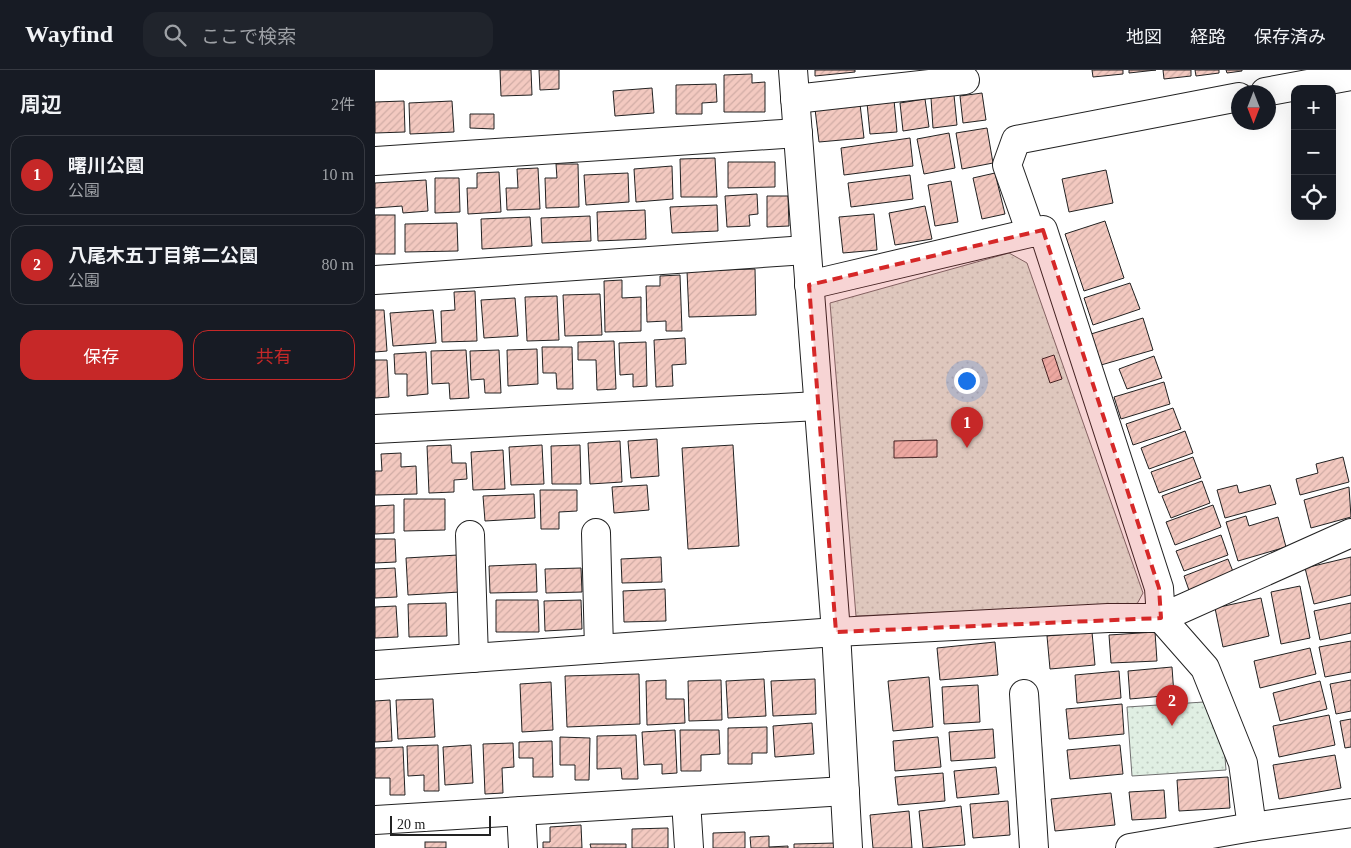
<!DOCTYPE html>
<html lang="ja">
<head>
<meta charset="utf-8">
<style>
  :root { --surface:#171b24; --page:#20242c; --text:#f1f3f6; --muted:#9ea1a6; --line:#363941; --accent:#c62828 }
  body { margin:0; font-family:"Times New Roman","Noto Sans JP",serif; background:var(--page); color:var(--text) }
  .controls { position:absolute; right:15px; top:15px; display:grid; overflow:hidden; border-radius:10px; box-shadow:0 5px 20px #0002 }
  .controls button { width:45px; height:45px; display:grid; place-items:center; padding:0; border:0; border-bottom:1px solid var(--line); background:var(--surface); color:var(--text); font:25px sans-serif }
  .compass { position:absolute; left:856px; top:15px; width:45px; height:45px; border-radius:50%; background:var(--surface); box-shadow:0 5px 20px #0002; rotate:180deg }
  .scale { position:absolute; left:15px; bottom:12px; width:101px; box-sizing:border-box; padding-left:5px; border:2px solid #222; border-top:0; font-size:14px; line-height:18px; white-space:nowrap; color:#222; -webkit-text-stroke:4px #fff; paint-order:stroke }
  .you { position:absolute; left:591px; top:310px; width:18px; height:18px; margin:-12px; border:4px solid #fff; border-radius:50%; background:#1a73e8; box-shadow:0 0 0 8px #1a73e833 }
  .badge { display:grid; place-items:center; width:32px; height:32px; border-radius:50%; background:var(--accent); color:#fff; font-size:16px; font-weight:700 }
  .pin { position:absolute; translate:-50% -41px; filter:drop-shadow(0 1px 2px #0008) }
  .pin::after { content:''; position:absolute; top:26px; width:18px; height:15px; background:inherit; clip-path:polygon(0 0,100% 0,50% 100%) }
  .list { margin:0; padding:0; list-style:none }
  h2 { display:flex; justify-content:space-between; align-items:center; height:65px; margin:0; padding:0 20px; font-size:21px }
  h2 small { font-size:16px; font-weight:400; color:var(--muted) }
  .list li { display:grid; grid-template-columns:32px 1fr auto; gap:15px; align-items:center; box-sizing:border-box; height:80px; margin:0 10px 10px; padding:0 10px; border:1px solid var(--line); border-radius:15px }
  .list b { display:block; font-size:19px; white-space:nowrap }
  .list p { margin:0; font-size:16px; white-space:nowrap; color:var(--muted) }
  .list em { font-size:16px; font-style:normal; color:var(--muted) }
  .actions { display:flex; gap:10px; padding:15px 20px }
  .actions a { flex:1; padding:11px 0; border:1px solid var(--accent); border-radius:15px; text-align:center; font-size:18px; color:var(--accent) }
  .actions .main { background:var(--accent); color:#fff }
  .icon { flex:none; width:28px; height:28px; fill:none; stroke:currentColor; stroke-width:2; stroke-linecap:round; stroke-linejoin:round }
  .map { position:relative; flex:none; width:976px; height:778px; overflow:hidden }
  header { display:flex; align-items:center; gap:30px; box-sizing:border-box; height:70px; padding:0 25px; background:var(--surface); border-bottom:1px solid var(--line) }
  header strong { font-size:24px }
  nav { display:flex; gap:28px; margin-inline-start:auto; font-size:18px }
  .search { width:350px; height:45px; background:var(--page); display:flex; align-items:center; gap:12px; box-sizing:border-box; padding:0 18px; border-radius:15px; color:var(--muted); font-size:19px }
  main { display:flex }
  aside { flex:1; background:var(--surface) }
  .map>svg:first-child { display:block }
  .park { fill:url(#park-dots); stroke:#6f6f6f }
  .building { fill:url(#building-hatch); stroke:#222 }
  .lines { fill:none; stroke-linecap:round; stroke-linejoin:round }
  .minor-casing { stroke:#222; stroke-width:30 }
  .minor { stroke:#fff; stroke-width:28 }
  .marked { fill:#d62828; fill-opacity:0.2; stroke:#d62828; stroke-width:4; stroke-dasharray:10 6; stroke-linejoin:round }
</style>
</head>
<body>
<header>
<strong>Wayfind</strong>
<div class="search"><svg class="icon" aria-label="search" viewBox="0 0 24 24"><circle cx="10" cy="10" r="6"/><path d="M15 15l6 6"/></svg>ここで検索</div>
<nav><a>地図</a><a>経路</a><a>保存済み</a></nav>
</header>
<main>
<aside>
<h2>周辺<small>2件</small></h2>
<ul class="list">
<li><span class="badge">1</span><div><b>曙川公園</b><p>公園</p></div><em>10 m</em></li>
<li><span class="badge">2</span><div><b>八尾木五丁目第二公園</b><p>公園</p></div><em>80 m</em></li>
</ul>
<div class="actions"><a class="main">保存</a><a>共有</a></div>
</aside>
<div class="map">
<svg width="976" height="778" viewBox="0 0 976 778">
  <defs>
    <pattern id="park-dots" width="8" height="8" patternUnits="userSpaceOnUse" patternTransform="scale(1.25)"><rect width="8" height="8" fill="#e0efe3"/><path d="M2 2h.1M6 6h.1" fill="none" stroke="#c0cdc2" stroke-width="1.8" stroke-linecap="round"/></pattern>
    <pattern id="building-hatch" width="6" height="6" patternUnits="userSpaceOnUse" patternTransform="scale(1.25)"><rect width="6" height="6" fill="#f3c9c0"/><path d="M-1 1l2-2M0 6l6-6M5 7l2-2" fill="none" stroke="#d0aca5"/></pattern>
  </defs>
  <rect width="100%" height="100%" fill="#fff"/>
  <!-- park -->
  <g class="park">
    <path d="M634 183 652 193 768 523 762 534 481 546 455 233Z"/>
    <path d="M829 632 849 674 851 700 757 706 752 637Z"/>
  </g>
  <!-- building -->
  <g class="building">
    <path d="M125 0H156L157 25 126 26Z"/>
    <path d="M164 0H184V19L165 20Z"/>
    <path d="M440 0H480V2L440 6Z"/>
    <path d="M717 0H748V4L718 7Z"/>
    <path d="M754 0H781L754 3Z"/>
    <path d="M788 0H816V6L789 9Z"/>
    <path d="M820 0H844V3L821 6Z"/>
    <path d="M851 0H867V1L852 3Z"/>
    <path d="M377 4V13L390 12V42H349V5Z"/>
    <path d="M341 14 342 32 327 33V44H301V15Z"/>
    <path d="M277 18 279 43 240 46 238 21Z"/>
    <path d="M607 23 611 50 588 53 585 26Z"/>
    <path d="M579 25 582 55 558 58 556 28Z"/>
    <path d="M550 29 554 57 528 61 525 33Z"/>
    <path d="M519 30 522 62 495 64 492 33Z"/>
    <path d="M29 31 30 62 0 63V32Z"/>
    <path d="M77 31 79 62 35 64 34 33Z"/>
    <path d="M485 34 489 68 444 72 440 39Z"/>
    <path d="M95 44H119V59L95 58Z"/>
    <path d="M612 58 618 93 587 99 581 63Z"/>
    <path d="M574 63 580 98 549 104 542 69Z"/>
    <path d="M535 68 538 96 469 105 466 78Z"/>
    <path d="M340 88 342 127H306L305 89Z"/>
    <path d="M353 92H400V117L353 118Z"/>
    <path d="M181 94H203L204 137 171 138 170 108H182Z"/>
    <path d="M297 96 298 129 261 132 259 99Z"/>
    <path d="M163 98 165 139 132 140 131 118H143L142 99Z"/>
    <path d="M731 100 738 133 694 142 687 109Z"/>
    <path d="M124 102 126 142 93 144 92 118H102V103Z"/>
    <path d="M253 103 254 132 211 135 209 105Z"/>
    <path d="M620 103 630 144 607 149 598 108Z"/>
    <path d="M535 105 538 129 476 137 473 113Z"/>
    <path d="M60 108H84L85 142 60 143Z"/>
    <path d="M51 110 53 141 28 143 27 136 0 138V113Z"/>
    <path d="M576 111 583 152 560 156 553 115Z"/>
    <path d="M382 124 383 144 374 145 375 156 352 157 350 126Z"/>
    <path d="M392 126H413L414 156 392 157Z"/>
    <path d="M342 135 343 161 297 163 295 137Z"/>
    <path d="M550 136 557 169 520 175 514 143Z"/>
    <path d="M270 140 271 169 223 171 222 142Z"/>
    <path d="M499 144 502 180 468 183 464 147Z"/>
    <rect x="0" y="145" width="20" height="39"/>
    <path d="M215 146 216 171 167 173 166 148Z"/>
    <path d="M155 147 157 176 107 179 106 149Z"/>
    <path d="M730 151 749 208 709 221 690 164Z"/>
    <path d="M82 153 83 181 30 182V154Z"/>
    <path d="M380 199 381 245 314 247 312 201Z"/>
    <path d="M305 205 307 261H291V251L272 252 271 216H285V206Z"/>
    <path d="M247 210V228L266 227V261L230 262 229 211Z"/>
    <path d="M755 213 765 239 718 255 709 228Z"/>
    <path d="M100 221 102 271 67 272 66 241 80 240 79 222Z"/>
    <path d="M225 224 227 265 190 266 188 225Z"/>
    <path d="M182 226 184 270 152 271 150 227Z"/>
    <path d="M140 228 143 266 109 268 106 230Z"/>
    <path d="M0 240H9L12 281 0 282Z"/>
    <path d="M58 240 61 273 18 276 15 243Z"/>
    <path d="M768 248 778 280 726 295 716 264Z"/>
    <path d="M310 268 311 294 297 295 298 316 281 317 279 270Z"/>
    <path d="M239 271 241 319 222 320 221 290H203V272Z"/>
    <path d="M271 272 272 316 258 317V304L245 305 244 273Z"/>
    <path d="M167 277H197L198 319H182L181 303H168Z"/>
    <path d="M162 279 163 314 133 316 132 280Z"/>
    <path d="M91 280 94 328 75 329 74 313 57 314 56 281Z"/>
    <path d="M124 280 126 323H110L109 309 96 310 95 281Z"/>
    <path d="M51 282 53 324 32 326V304H20L19 284Z"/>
    <path d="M679 285 687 309 675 313 667 289Z"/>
    <path d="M779 286 787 308 752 319 744 299Z"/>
    <path d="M0 290H12L14 327 0 328Z"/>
    <path d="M789 312 795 334 746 349 739 327Z"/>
    <path d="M798 338 806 359 758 375 751 354Z"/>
    <path d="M810 361 818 383 774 399 766 378Z"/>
    <path d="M282 369 284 406 256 408 253 371Z"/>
    <path d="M562 370V387L519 388V371Z"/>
    <path d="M245 371 247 412 215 414 213 373Z"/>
    <path d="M76 375 77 393H91L92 409 79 410V422L54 423 52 376Z"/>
    <path d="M167 375 169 414 136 415 134 377Z"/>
    <path d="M205 375 206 414H177L176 376Z"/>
    <path d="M358 375 364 476 313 479 307 378Z"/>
    <path d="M128 380 130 419 98 420 96 382Z"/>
    <path d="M26 383V397L41 396 42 424 0 425V401H7L6 384Z"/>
    <path d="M818 387 826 408 784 423 776 402Z"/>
    <path d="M968 387 974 412 925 425 921 409 943 403 941 394Z"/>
    <path d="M827 411 835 433 796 448 787 426Z"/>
    <path d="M272 415 274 440 239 443 237 417Z"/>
    <path d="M862 415 864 423 895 415 901 434 850 448 842 420Z"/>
    <path d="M974 417 976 447 936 458 929 430Z"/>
    <path d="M165 420H202V441L184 442V459H166Z"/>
    <path d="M159 424 160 448 110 451 108 426Z"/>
    <path d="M29 429H70V460L29 461Z"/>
    <path d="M19 435V463L0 464V436Z"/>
    <path d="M838 435 846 457 800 475 791 452Z"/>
    <path d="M871 446 874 456 903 447 911 477 863 491 851 452Z"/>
    <path d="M846 465 853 485 809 501 801 481Z"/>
    <path d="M0 469H20L21 492 0 493Z"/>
    <path d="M83 485 85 522 33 525 31 488Z"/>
    <path d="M286 487 287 512 247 513 246 489Z"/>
    <path d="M976 487V525L939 534 930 498Z"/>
    <path d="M853 489 861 509 816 526 809 506Z"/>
    <path d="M161 494 162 522 115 523 114 496Z"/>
    <path d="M20 498 22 527 0 528V499Z"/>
    <path d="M206 498 207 522 171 523 170 499Z"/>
    <path d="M925 516 935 568 906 574 896 522Z"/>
    <path d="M290 519 291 551 249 552 248 521Z"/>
    <path d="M886 528 894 566 848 577 840 538Z"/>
    <path d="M121 530H163L164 562H121Z"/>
    <path d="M206 530 207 559 170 561 169 531Z"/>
    <path d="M71 533 72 566 34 567 33 534Z"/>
    <path d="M976 533V563L945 570 939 541Z"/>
    <path d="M21 536 23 567 0 568V537Z"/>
    <path d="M717 562 720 595 675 599 672 566Z"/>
    <path d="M780 562 782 591 736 593 734 565Z"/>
    <path d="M976 571V602L950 607 944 577Z"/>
    <path d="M620 572 623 605 565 610 562 578Z"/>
    <path d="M935 578 941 604 885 618 879 591Z"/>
    <path d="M797 597 799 625 755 629 753 601Z"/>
    <path d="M744 601 746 628 702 633 700 605Z"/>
    <path d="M264 604 265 654 192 657 190 606Z"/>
    <path d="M554 607 558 657 518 661 513 611Z"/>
    <path d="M389 609 391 646 353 648 351 611Z"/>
    <path d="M440 609 441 644 398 646 396 611Z"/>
    <path d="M291 610V629H309L310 653 272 655 271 611Z"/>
    <path d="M346 610 347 650 314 651 313 611Z"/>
    <path d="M976 610V641L961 644 955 614Z"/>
    <path d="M945 611 952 639 905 651 898 623Z"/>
    <path d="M176 612 178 660 147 662 145 614Z"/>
    <path d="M603 615 605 652 569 654 567 617Z"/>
    <path d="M58 629 60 667 23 669 21 630Z"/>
    <path d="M15 630 17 671 0 672V631Z"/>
    <path d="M747 634 749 664 694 669 691 639Z"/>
    <path d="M954 645 960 675 904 687 898 656Z"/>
    <path d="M976 649V677L970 678 965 651Z"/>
    <path d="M437 653 439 684 400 687 398 656Z"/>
    <path d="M392 657V683H377V694H353V658Z"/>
    <path d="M618 659 620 688 576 691 574 662Z"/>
    <path d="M300 660 302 703 287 704V694L269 695 267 662Z"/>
    <path d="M305 660H344L345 684 326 685V701H306Z"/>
    <path d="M261 665 263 709H247L246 698 222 699V666Z"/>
    <path d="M185 667 215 668 214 710H200V695H185Z"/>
    <path d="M563 667 566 697 520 701 518 671Z"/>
    <path d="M177 671 178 707H158V688H144V672Z"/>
    <path d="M138 673 139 697 127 698 128 723 110 724 108 674Z"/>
    <path d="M63 675 64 721H49V705L33 706 32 676Z"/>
    <path d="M96 675 98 713 70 715 68 677Z"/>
    <path d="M745 675 748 704 695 709 692 680Z"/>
    <path d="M28 677 30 725H15V708H0V678Z"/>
    <path d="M960 685 966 718 904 729 898 695Z"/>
    <path d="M621 697 624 724 582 728 579 701Z"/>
    <path d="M568 703 570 731 523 735 520 707Z"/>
    <path d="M853 707 855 738 804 741 802 710Z"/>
    <path d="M789 720 791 748 757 750 754 722Z"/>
    <path d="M736 723 740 755 680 761 676 729Z"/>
    <path d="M633 731 635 765 598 768 595 734Z"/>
    <path d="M586 736 590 775 548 778 544 741Z"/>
    <path d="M534 741 537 778H498L495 745Z"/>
    <path d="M206 755 207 778H168V772H175V757Z"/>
    <path d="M293 758V778H257V759Z"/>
    <path d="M370 762V778H338V763Z"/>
    <path d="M394 766V777L413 776V778H376L375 767Z"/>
    <rect x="50" y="772" width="21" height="6"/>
    <path d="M461 773V778H419V774Z"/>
    <path d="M215 774H251V778H216Z"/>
  </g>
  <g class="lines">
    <defs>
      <g id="minor">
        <path d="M418 0 461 562 473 778"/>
        <path d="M890 22 976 6"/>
        <path d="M420 29 590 10"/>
        <path d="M0 91 423 63"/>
        <path d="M656 163 632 95 641 70 864 27"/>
        <path d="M0 210 431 180"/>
        <path d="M434 215 668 160 784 518 786 548 976 463"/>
        <path d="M0 359 443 336"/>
        <path d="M221 463 224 579"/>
        <path d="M95 465 99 588"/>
        <path d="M0 595 461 562 733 548H786L830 598 868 693 877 757"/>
        <path d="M649 624 659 778"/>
        <path d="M311 731 314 778"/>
        <path d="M146 741 148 778"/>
        <path d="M0 750 470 721"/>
        <path d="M755 778 877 757 976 743"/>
      </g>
    </defs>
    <!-- minor casing -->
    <use href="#minor" class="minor-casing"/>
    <!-- minor -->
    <use href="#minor" class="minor"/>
  </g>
  <!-- marked area -->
  <path class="marked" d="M668 160 784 518 786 548 461 562 434 215Z"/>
</svg>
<div class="controls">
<button>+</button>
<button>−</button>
<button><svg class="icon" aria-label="locate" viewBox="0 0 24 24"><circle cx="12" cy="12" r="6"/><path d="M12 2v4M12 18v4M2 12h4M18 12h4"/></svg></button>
</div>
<svg class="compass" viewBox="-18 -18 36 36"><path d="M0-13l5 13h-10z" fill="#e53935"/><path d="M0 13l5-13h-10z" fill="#9ea1a6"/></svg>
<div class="scale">20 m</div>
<div class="you"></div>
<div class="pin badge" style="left:592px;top:378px">1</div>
<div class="pin badge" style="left:797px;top:656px">2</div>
</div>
</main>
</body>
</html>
